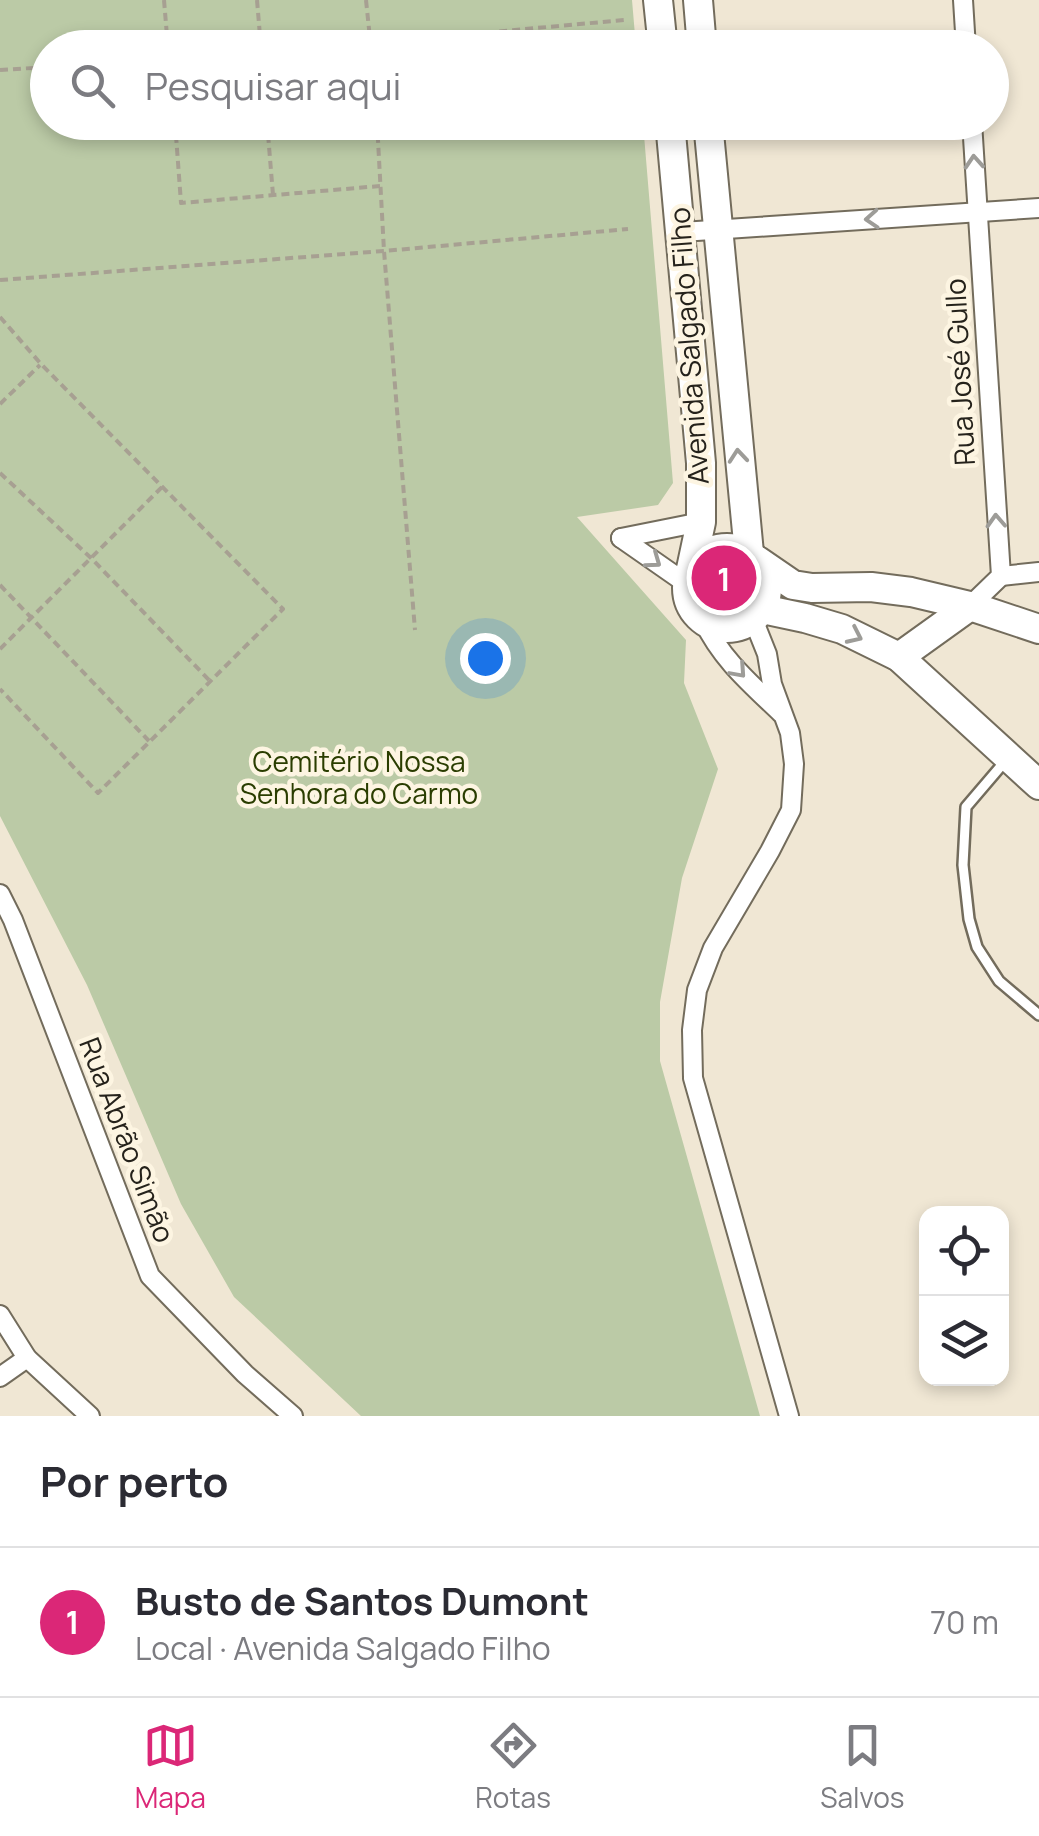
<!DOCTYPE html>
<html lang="pt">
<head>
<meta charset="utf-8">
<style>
  :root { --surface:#fff; --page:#f2f2f3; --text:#2b2b33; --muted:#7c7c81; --line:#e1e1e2; --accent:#db2777 }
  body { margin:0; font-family:Manrope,sans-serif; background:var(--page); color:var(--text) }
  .controls { position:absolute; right:30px; bottom:30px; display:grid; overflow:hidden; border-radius:20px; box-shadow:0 5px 15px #0003 }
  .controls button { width:90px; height:90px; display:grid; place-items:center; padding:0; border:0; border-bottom:2px solid var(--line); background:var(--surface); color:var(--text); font:50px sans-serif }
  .you { position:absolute; left:485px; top:658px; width:35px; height:35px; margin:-25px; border:8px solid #fff; border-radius:50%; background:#1a73e8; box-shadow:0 0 0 15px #1a73e833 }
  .badge { display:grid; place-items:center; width:65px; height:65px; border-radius:50%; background:var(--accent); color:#fff; font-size:32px; font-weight:700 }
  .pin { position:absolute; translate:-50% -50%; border:5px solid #fff; box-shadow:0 2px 10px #0006 }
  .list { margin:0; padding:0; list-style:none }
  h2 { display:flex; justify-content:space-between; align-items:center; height:130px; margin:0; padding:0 40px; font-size:42px }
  h2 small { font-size:32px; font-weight:400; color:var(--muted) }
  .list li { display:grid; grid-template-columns:65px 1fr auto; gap:30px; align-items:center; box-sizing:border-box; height:150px; padding:0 40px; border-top:2px solid var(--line) }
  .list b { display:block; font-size:38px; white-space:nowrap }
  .list p { margin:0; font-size:32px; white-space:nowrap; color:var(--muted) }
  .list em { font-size:32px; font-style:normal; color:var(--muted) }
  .icon { flex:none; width:55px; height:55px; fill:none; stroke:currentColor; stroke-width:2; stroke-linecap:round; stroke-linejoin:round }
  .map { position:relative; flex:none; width:1039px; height:1416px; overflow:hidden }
  .search { position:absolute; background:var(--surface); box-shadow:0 5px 15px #0003; left:30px; right:30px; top:30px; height:110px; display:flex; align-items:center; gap:25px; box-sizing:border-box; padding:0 35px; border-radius:55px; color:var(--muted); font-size:38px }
  .sheet { height:280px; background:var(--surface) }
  nav { display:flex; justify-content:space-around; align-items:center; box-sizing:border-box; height:140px; border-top:2px solid var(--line); background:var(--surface); font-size:28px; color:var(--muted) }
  nav a { display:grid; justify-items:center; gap:5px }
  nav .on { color:var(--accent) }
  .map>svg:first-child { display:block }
  .green { fill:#bbcaa6 }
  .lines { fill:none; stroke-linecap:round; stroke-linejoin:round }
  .lane-casing { stroke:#736c5c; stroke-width:14 }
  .street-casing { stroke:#736c5c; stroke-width:22 }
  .secondary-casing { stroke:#736c5c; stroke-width:32 }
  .path { stroke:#a7a092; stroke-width:4; stroke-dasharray:8 5; stroke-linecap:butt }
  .lane { stroke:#fff; stroke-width:9 }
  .street { stroke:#fff; stroke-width:18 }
  .secondary { stroke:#fff; stroke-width:28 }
  .oneway { stroke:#9d9c98 }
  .labels { text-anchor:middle; stroke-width:9; stroke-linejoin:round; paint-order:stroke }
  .street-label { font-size:28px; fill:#25221b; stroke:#fdf5e2 }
  .park-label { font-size:28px; fill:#2a3d00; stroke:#fdf5e2 }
</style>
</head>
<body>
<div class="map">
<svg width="1039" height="1416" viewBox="0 0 1039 1416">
  <rect width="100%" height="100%" fill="#f0e7d4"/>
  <!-- green -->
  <g class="green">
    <path d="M0 0H632L636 47 48 48V122L643 123 673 483 658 505 577 517 686 640 684 683 718 769 682 878 660 1002V1061L760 1416H361L234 1297 181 1204 87 985 0 816Z"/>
    <circle cx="729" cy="595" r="25"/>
  </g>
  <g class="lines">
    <defs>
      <path id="lane" d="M1007 759 966 807 963 865 969 919 977 947 999 981 1039 1015"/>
      <g id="street">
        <path d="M963 0 966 48"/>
        <path d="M682 232 1039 208"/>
        <path d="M621 538 701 522"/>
        <path d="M621 538 687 584"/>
        <path d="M1001 576 1039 572"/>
        <path d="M970 606 1001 576 972 122"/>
        <path d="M753 619 767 654 772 684 790 733 794 764 791 810 770 851 713 948 697 990 692 1030 693 1078 789 1416"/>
        <path d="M704 622C721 659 752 685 781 713"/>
        <path d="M0 894 13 920 150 1276 245 1374 293 1416"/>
        <path d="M0 1315 27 1358 90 1416"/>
        <path d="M0 1377 27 1358"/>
      </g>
      <g id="secondary">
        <path d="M658 0 663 48"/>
        <path d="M698 0 702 48"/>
        <path d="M670 122 701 463V522L691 569"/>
        <path d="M708 122 749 553"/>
        <circle cx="727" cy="588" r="40"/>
        <path d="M758 561 793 585 812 588 871 587 911 592 970 606 1039 629"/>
        <path d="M762 609 805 618 842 629 899 657 1039 785"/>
        <path d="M899 657 970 606"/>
      </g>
    </defs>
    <!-- lane casing -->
    <use href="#lane" class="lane-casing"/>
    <!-- street casing -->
    <use href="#street" class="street-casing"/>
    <!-- secondary casing -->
    <use href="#secondary" class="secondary-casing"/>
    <!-- path -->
    <g class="path">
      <path d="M164 0 168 48"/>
      <path d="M257 0 261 48"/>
      <path d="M366 0 371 48"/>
      <path d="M318 48 624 20"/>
      <path d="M0 70 48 67"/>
      <path d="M175 122 181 203 380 186"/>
      <path d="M267 122 273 195"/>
      <path d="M377 122 384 251 415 630"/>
      <path d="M0 280 384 251 628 229"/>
      <path d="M0 317 41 364 283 609 98 793 0 689"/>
      <path d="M0 404 40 365"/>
      <path d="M0 473 91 558 210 681"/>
      <path d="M0 585 149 741"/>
      <path d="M0 649 163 486"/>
    </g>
    <!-- lane -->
    <use href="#lane" class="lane"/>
    <!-- street -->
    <use href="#street" class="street"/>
    <!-- secondary -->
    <use href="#secondary" class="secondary"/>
  </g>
  <!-- one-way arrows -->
  <defs><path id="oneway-chevron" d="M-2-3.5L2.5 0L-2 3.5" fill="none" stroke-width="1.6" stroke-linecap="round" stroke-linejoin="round" transform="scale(2.5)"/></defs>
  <g class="oneway">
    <use href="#oneway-chevron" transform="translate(974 162) rotate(-94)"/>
    <use href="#oneway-chevron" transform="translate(872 219) rotate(176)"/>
    <use href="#oneway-chevron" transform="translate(738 456) rotate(-95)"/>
    <use href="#oneway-chevron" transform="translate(996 521) rotate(-93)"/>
    <use href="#oneway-chevron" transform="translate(654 561) rotate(36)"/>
    <use href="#oneway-chevron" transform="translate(855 636) rotate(25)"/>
    <use href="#oneway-chevron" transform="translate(739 671) rotate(48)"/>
  </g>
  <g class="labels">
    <!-- street labels -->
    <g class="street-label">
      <text transform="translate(689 346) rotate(-94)" y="10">Avenida Salgado Filho</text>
      <text transform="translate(960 372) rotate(-93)" y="10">Rua José Gullo</text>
      <text transform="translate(127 1140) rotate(69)" y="10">Rua Abrão Simão</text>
    </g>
    <!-- park labels -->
    <g class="park-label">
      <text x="359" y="772">Cemitério Nossa<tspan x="359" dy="32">Senhora do Carmo</tspan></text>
    </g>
  </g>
</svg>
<div class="controls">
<button><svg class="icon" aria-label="locate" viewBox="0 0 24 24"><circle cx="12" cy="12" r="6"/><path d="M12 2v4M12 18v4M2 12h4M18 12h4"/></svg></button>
<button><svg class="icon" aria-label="layers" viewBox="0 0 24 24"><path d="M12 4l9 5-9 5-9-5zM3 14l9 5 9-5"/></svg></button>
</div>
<div class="you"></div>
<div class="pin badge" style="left:724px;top:578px">1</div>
<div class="search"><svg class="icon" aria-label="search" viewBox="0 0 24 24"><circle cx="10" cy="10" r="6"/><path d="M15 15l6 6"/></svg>Pesquisar aqui</div>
</div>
<section class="sheet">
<h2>Por perto<small></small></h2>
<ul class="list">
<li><span class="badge">1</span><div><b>Busto de Santos Dumont</b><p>Local · Avenida Salgado Filho</p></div><em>70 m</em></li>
</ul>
</section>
<nav>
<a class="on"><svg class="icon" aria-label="map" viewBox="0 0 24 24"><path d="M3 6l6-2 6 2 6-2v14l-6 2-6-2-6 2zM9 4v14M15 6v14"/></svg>Mapa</a>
<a><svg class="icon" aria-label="directions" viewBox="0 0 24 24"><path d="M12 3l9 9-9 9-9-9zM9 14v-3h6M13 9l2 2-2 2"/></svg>Rotas</a>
<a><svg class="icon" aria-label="saved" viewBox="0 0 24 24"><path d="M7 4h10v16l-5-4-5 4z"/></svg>Salvos</a>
</nav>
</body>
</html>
